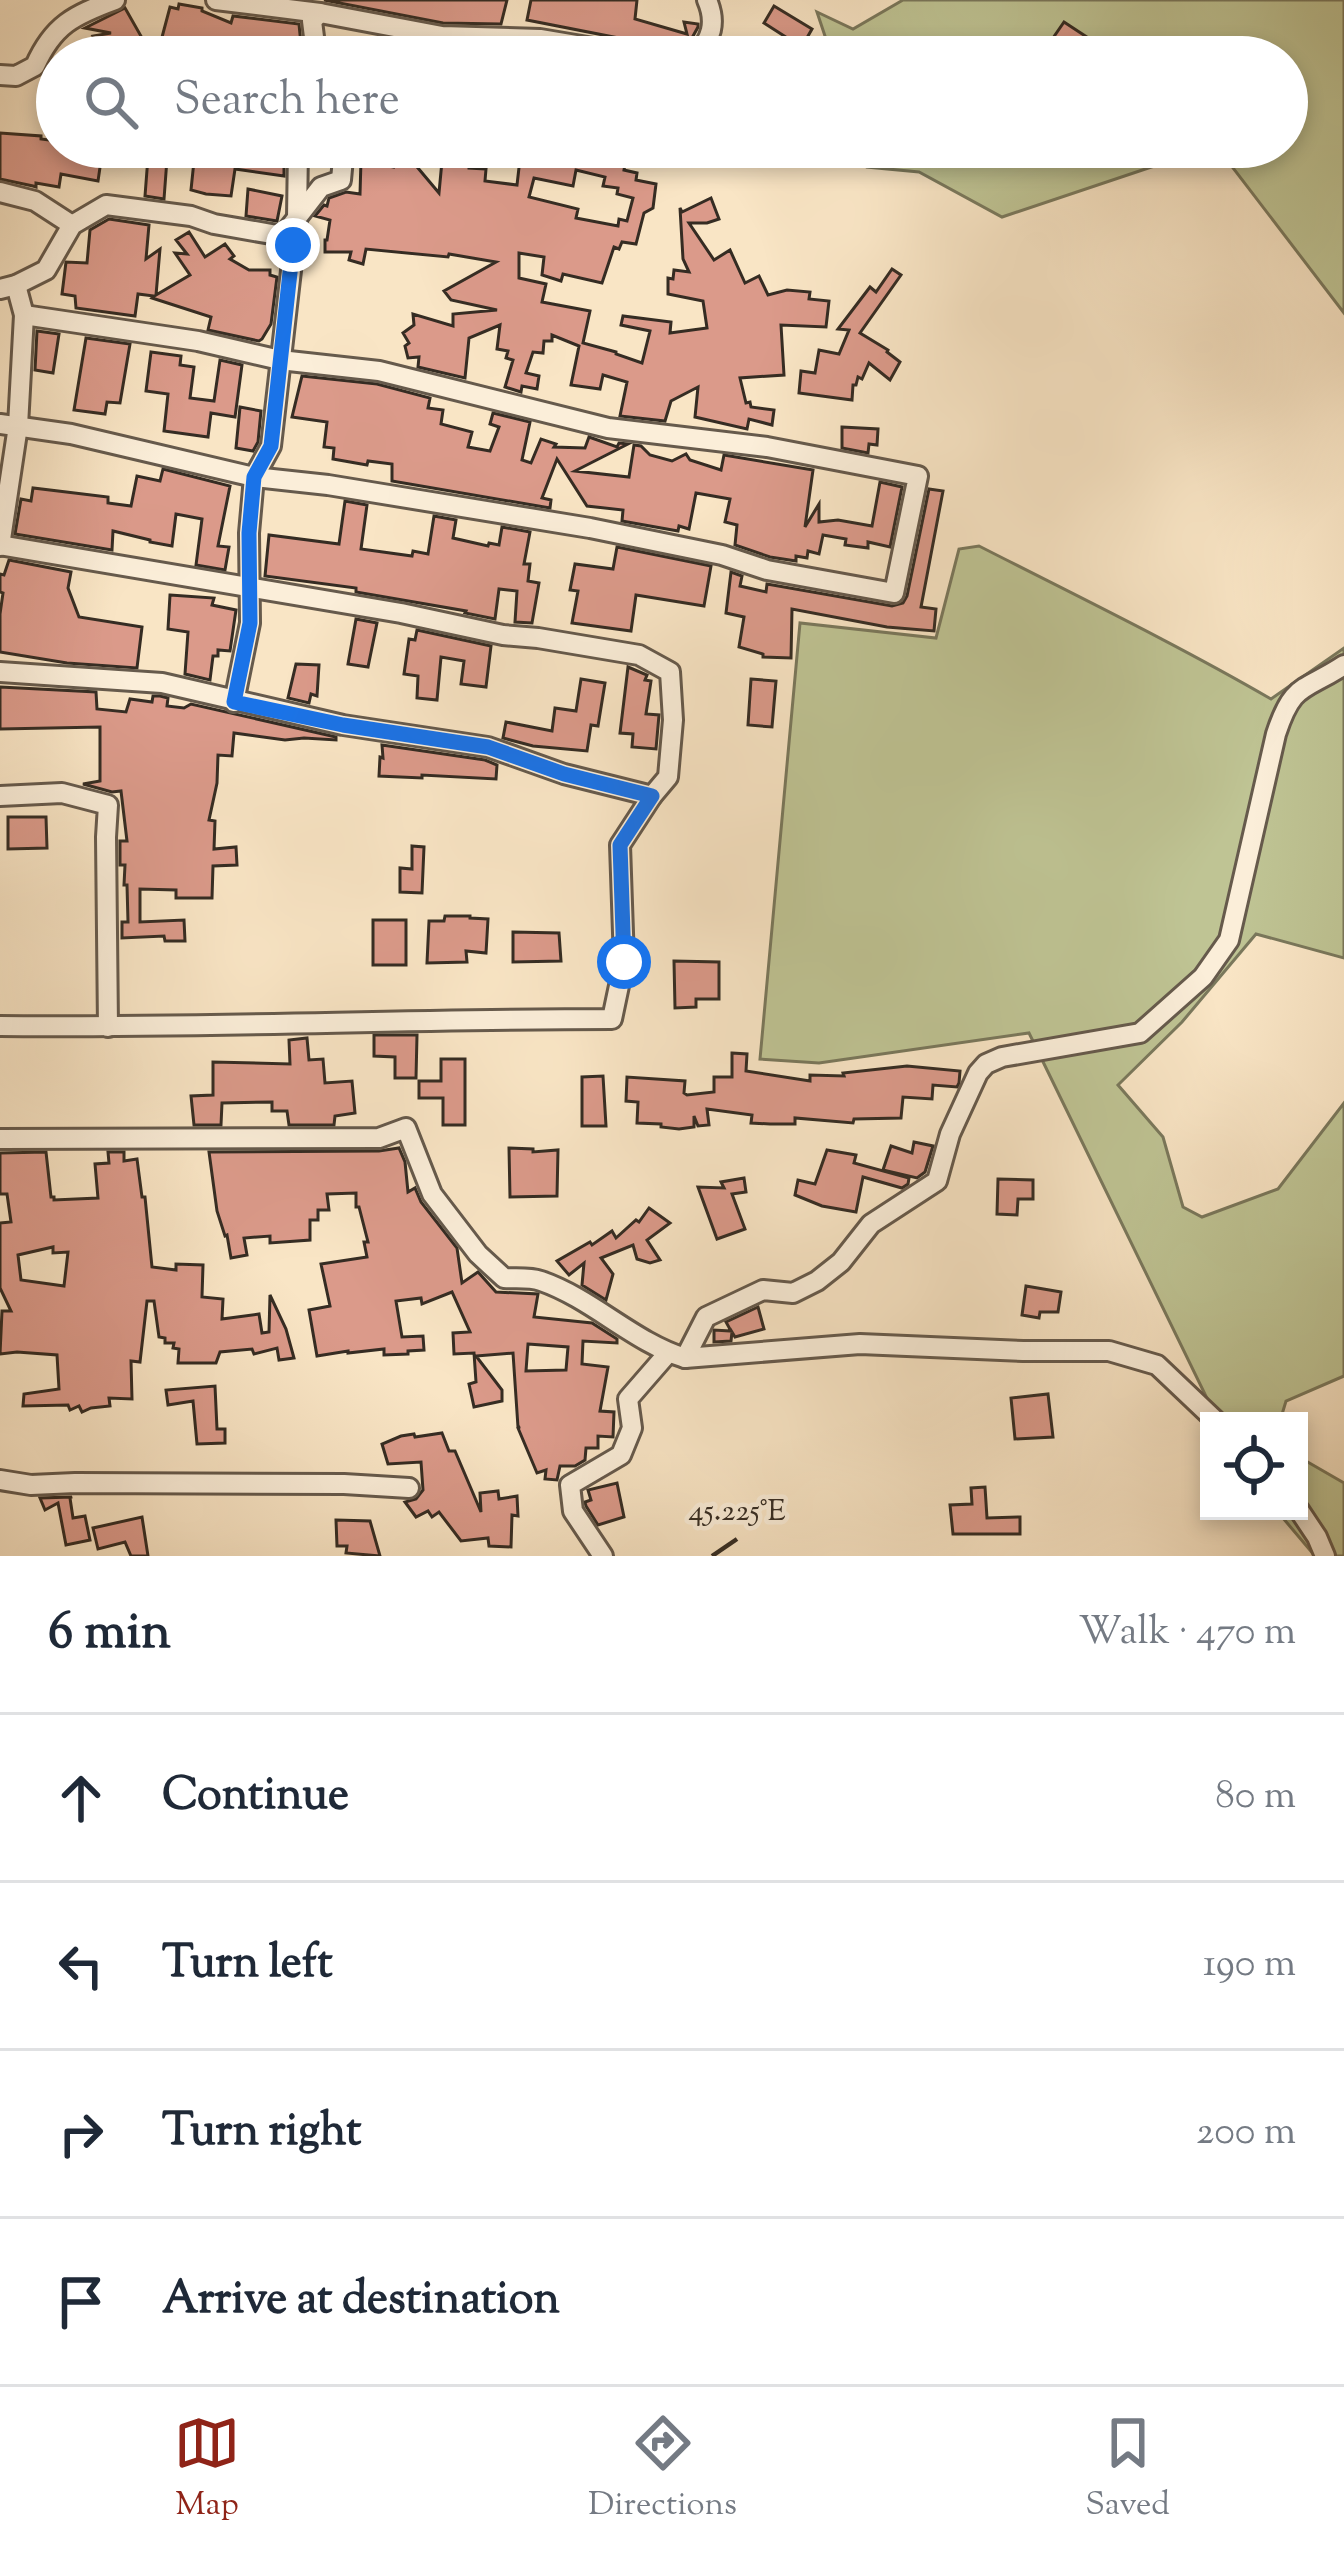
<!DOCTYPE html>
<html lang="en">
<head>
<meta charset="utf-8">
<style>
  :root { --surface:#fff; --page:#f2f2f3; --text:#1f2937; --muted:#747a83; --line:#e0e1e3; --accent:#8f2418 }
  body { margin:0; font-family:"Sorts Mill Goudy",serif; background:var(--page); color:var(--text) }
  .controls { position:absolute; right:36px; bottom:36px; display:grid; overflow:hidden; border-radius:0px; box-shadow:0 6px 18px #0003 }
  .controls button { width:108px; height:108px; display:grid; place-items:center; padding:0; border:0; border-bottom:3px solid var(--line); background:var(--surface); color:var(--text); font:60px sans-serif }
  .stop { position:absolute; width:36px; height:36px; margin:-27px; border:9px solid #1a73e8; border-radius:50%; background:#fff }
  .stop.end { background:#1a73e8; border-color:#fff; box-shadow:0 3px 12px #0008 }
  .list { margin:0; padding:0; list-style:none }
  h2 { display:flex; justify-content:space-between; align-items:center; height:156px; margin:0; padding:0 48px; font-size:51px }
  h2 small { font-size:39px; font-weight:400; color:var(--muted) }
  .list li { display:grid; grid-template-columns:78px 1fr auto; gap:36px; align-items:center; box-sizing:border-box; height:168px; padding:0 48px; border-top:3px solid var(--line) }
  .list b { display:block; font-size:45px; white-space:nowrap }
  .list em { font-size:39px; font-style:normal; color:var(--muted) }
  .icon { flex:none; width:66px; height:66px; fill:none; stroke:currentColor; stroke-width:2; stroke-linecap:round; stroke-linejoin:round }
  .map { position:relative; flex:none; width:1344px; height:1556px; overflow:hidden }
  .search { position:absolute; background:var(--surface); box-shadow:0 6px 18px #0003; left:36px; right:36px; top:36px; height:132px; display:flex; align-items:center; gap:30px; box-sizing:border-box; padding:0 42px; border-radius:66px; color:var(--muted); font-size:45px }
  .sheet { height:828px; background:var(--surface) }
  nav { display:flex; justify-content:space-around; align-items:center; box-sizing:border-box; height:168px; border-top:3px solid var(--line); background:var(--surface); font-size:33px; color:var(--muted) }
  nav a { display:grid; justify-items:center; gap:6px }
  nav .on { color:var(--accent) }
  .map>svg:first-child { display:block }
  .green { fill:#bfc494; stroke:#7a785c; stroke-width:3 }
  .building { fill:#db9a8a; stroke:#352c23; stroke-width:3; fill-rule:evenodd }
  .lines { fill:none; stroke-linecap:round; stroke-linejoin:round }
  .minor-casing { stroke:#665a4c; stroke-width:24 }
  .minor { stroke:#fbeed9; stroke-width:18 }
  .route { stroke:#1a73e8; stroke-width:15 }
  .ticks { fill:none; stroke:#352c23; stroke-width:4.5 }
  .ticks-label { font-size:30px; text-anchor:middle; fill:#352c23; stroke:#fbeed9; stroke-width:9; stroke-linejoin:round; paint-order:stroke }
</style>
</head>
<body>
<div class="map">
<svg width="1344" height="1556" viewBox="0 0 1344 1556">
  <rect width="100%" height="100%" fill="#f9e5c5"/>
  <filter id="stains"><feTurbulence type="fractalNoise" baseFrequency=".00167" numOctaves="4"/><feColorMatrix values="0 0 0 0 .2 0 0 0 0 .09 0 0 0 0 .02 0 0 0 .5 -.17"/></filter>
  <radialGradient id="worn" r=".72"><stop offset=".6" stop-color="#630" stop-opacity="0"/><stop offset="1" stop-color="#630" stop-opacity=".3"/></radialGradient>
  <!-- green -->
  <g class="green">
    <path d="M903 0H1344V313L1217 147H1287V57H832L817 12 853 29Z"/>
    <path d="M861 147H1211L1002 217 919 172 867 167Z"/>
    <path d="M979 546C1077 596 1176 644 1271 699L1344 648V958L1256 934 1182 1022 1118 1085 1163 1137 1183 1207 1202 1217 1278 1189 1344 1103V1376L1286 1401 1280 1421H1218L1029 1033 819 1063 760 1059 800 623 936 638 959 549Z"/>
    <path d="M1299 1457 1344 1483V1556H1315L1277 1511H1299Z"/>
  </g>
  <!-- building -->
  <g class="building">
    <path d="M324 0H507L501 24 443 23Z"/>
    <path d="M531 0H637L635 19 687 34 684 22 698 24V27L687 47 661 49 660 53 649 44 527 20Z"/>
    <path d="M179 4 202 8V11L231 23 233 16 299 24 301 44 299 52 281 49 278 57H144L103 52 93 36 111 33 85 28 125 8 142 38 161 41 170 7 178 9Z"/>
    <path d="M774 6 812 29 800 50 790 43 792 41 764 23Z"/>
    <path d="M1064 22 1105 49 1100 57H1084L1053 38Z"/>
    <path d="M0 133 41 136V139L57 141V147H103L98 181 61 174 59 187 36 183V187L33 186 0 179Z"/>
    <path d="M136 147H209L208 151 238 155 239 147H274L273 151 284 152V176L235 169 231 196 206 194 191 190 194 161 167 159 164 199 145 196 148 157H136Z"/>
    <path d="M357 147H375V163L394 167 407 155 439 193 442 161 469 164V168L486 169 485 181 517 185 520 159 489 154 490 147H529L558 151 557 156 605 162 614 160 621 154 623 147H628L624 170 637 173 636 180 656 184 653 208 644 213 636 244 622 242 619 249 614 247 602 283 563 274 561 281 542 275 544 257 519 253V278L546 284 542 302 590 311 583 343 616 352V354L642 363 650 331 621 325 623 316 671 322 670 333 707 328 703 301 668 294V278L673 279 674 270 689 272 683 259 680 208 682 212 711 198 719 219 707 223H689L714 260 730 250 745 283 759 276 768 295 787 290 810 292 809 299 829 301 826 327 781 325 784 375 740 378 746 403 750 402 751 407 774 410 772 425 749 419 747 429 695 417 698 387 671 401 665 421 620 416 627 382 603 375 600 389 571 385 579 346 552 335V341H544L543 353 533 352 526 373 539 376 537 389 522 386 521 392 505 387 513 360 506 358 508 351 497 349 500 325 469 338 465 378 418 367 419 357 408 358 405 346 409 343 403 333 414 325 413 314 453 326V314L497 310 451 300 444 291 496 262 449 254 448 257 366 249 363 264 349 260 351 252H325V240H327L330 220 315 216 324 205 327 206 329 198 346 192 360 194 361 160H357ZM576 170 605 177 603 186 618 188 617 194 633 198 627 221 619 219 618 226 576 218 578 209 529 197 534 178 573 186Z"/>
    <path d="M248 189 282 196 277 221 246 216Z"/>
    <path d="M109 219 149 225 146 259 160 249 156 295 190 275 175 253 187 254 176 240 189 232 205 257 225 244 234 256 230 259 249 270H270V275L277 277 271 324 262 339 259 341 208 330 211 317 152 298 154 296 138 294 135 316 76 308 75 296 62 294 66 262 87 263 90 230Z"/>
    <path d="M892 269 901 275 860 333 888 350 887 352 900 362 890 380 869 363 862 379 858 377 856 385H853L852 400 799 393 801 371 815 373 819 350 839 354 849 330 838 329 870 287 876 292Z"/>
    <path d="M37 331 59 334 53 373 35 370Z"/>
    <path d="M86 338 130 344 120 403 107 402 105 414 74 410Z"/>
    <path d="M151 352 181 356 180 365 194 367 190 398 214 401 220 360 242 365 235 417 211 413 208 437 164 431 168 394 146 391Z"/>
    <path d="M302 376 377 384 430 398 428 408 443 410 441 424 472 432 468 447 490 451 499 427 490 424 493 413 530 422 522 460 531 463 541 439 556 444 554 447 585 448 589 437 617 447 619 443 628 444 575 471 629 477 634 445 641 446 650 455 672 461 686 454 690 460 721 470 724 455 813 470 805 527 819 504V522L838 520 872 526 880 482 902 487 890 547 868 542V548L845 545 846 539 823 535 819 554 808 551 807 558 796 556V561L770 557 735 545 737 525 725 522 730 499 696 493 689 529 679 526 678 531 622 521 623 510 587 506 557 459 542 498 551 500 550 508 392 481V464L368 461 367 465 333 459 334 448 324 447 327 422 292 417Z"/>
    <path d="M240 407 261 411 258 442 253 451 236 448Z"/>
    <path d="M842 427 878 429 877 445 869 444 868 453 842 448Z"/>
    <path d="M163 469 230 486 218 546 229 547 225 570 196 565 202 519 176 514 172 546 150 542V540L113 531 112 550 15 534 21 499 31 501 33 488 108 497V503L131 506 137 476 160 481Z"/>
    <path d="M929 489 943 491 921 607 936 609 934 631 887 627 792 609 791 658 763 657V654L739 647 744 617 726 613 731 572 742 576 740 586 766 592 767 584 892 606 903 603 907 596Z"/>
    <path d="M345 501 367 505 361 549 412 556 413 551 428 554 434 516 456 520 453 538 488 546 489 543 499 545 502 527 530 532 524 564H530L528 581 539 583 532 623 515 622 517 591 499 589 495 619 465 613 466 611 356 592V588L265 576 269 535 339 544Z"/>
    <path d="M617 547 711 566 704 606 636 595 631 631 572 623 578 591 570 590 575 564 613 569Z"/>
    <path d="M9 560 71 572 68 588 79 617 142 627 137 668 67 663 0 652V614L3 593 0 592V574L4 575Z"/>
    <path d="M170 595 214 598 212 605 236 610 230 651 218 650V656H213L210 680 185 674 188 632 168 629Z"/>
    <path d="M356 619 377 623 368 667 348 664Z"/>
    <path d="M417 630 491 646 486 687 461 684 464 661 441 657 437 700 417 698 418 676 404 674 409 639 415 640Z"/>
    <path d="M296 664 319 665 317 696 311 694 309 703 288 698Z"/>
    <path d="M628 667 647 675 645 680 651 681 646 714 659 715 656 749 632 747 633 734 620 733Z"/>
    <path d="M581 679 605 683 598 726 591 725 587 751 533 746 503 738 506 722 552 731 555 708 576 711Z"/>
    <path d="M751 679 776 681 772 727 748 725Z"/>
    <path d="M0 687 96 692 97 709 126 712 130 699 152 702 153 696H160L168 698 167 706 184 708 191 704 336 737V740L304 738 285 740 234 733 232 756 218 755 217 783 209 820 215 821 214 849 236 847 237 865 213 866 212 898H176V890L140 889V922L184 920 185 941H165L164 936 122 938V922H128L127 885H124L125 865H120V841H127L121 791 112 792 83 784 100 781V727L0 729Z"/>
    <path d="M382 745 485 760 497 765 496 779 422 775V778L379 776 380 757 383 758Z"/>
    <path d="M8 817H46L47 848 8 849Z"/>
    <path d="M412 846 424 847 422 893 400 892V868L412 869Z"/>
    <path d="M445 916H470V918L488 919 486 953 466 951 467 962 427 963 429 921H444Z"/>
    <rect x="373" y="920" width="33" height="45"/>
    <path d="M513 932 559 933 561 961 513 962Z"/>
    <path d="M674 961 719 962V999H696V1007L675 1008Z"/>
    <path d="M374 1035H417L416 1078H395V1057L374 1056Z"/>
    <path d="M307 1038 309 1060 323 1059 325 1083 352 1081 355 1113 335 1116 334 1125H289L287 1111H272V1102L222 1103 221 1125H194L191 1096 213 1095V1062L290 1064 289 1040Z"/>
    <path d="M732 1053 747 1054 746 1071 810 1081V1075L844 1076 843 1073 907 1066 960 1071 959 1083 957 1087 933 1085 932 1099 903 1097 901 1118 854 1119 853 1123 795 1118V1124H770L751 1123 752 1115 707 1109 709 1125 698 1126 694 1116V1127L679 1129 661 1127V1124L637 1123 638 1102 626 1101 627 1077 685 1081 684 1093 687 1095 714 1092V1077H732Z"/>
    <path d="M441 1059H465V1125H443V1098H419V1081H441Z"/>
    <path d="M603 1076 606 1126H582V1077Z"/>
    <path d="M914 1142 933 1146 925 1172 917 1178 883 1170 891 1146 912 1153Z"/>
    <path d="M399 1148 405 1162 408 1192 415 1188 421 1202 457 1248 462 1283 478 1272 496 1292 538 1294 534 1317 592 1323 617 1339V1343L583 1341 582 1364 608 1367 600 1411 614 1412 613 1437 598 1436V1448H586L585 1460 575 1466H560L557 1480 545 1479 546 1470 537 1473 518 1428 520 1427H518L513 1353 476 1356 502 1390V1401L474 1407 469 1384 476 1382 474 1353 454 1354 453 1333 470 1332 452 1292 422 1304 421 1298 396 1301 402 1337 423 1336 424 1350 408 1351V1354L384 1355V1349L348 1353V1351L317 1356 309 1310 330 1306 321 1264 367 1257 364 1242H368L359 1207H356V1193L327 1194 329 1210H318V1220H310V1240L270 1243V1236L244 1238 247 1255 231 1258 227 1235 225 1236 217 1211 209 1152 379 1151ZM528 1344 568 1347 566 1370 526 1371Z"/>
    <path d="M509 1148 533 1149V1152L558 1150 557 1196 510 1197Z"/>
    <path d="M827 1150 856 1155 854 1163 909 1178 908 1184 902 1188 863 1177 856 1212 822 1206 795 1195 798 1180 815 1184Z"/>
    <path d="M46 1152 51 1197H54V1200L98 1198 95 1164 109 1163 108 1152H124V1161L137 1159 142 1197H145L152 1267 176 1270V1264L203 1265 202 1297 223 1299 222 1319 259 1314 262 1333 269 1332 270 1295 286 1329 294 1358 279 1360 277 1348 254 1354 252 1349 220 1352 216 1363H178L179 1349 173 1348 174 1343H165V1338L159 1337 154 1301H147L140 1362 131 1361 132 1399 109 1398 110 1406 91 1408 82 1412 79 1406 70 1410 68 1405 23 1406 24 1394 59 1389 57 1355 17 1352 0 1354 2 1311H11L0 1288V1223L11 1222 7 1194H0V1153ZM53 1247V1253L68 1252 64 1286 21 1280 18 1255Z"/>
    <path d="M744 1178 746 1192 732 1194 745 1229 717 1239 698 1187 724 1188 721 1182Z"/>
    <path d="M998 1179 1033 1180V1199H1018L1017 1215 997 1214Z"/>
    <path d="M649 1208 670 1223 647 1240 660 1260 650 1263 637 1259 633 1245 601 1258 613 1274 606 1300 582 1285 584 1263 569 1275 557 1261 590 1242 592 1245 612 1231 616 1238 636 1220 639 1222Z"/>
    <path d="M1026 1286 1061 1292 1058 1312H1040L1039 1318 1022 1315Z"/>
    <path d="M758 1307 764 1329 735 1337 732 1332 731 1341 714 1342V1330L731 1331 726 1322Z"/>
    <path d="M215 1386 217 1429H225V1443L197 1444 193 1401 168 1405 166 1390Z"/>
    <path d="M1048 1394 1053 1437 1015 1439 1011 1398Z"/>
    <path d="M442 1433 449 1451H455L481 1512 480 1493 498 1491 499 1499 517 1496 518 1516 512 1515 511 1547 489 1546 488 1538 461 1541 439 1512 432 1517 428 1511 416 1517 405 1502 416 1499 423 1490 421 1462 388 1464 382 1444 401 1436 414 1434 415 1437Z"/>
    <path d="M617 1483 624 1517 598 1525 586 1506 585 1502 591 1500 588 1490Z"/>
    <path d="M985 1487 987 1518 1020 1517V1534H953L950 1505 972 1504 971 1488Z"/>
    <path d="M72 1497 70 1498 73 1518 85 1516 90 1540 66 1545 58 1503 45 1510 40 1498Z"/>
    <path d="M142 1517 148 1556H131L125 1542 98 1549 93 1528Z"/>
    <path d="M336 1520 370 1521 380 1556 346 1553 347 1546H337Z"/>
  </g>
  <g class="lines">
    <defs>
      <g id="minor">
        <path d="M216 0 320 13 442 36 540 39 647 57"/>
        <path d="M311 57 315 45 312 21 320 13"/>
        <path d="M696 57C711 39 717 23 707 0"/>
        <path d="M0 75 16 76 35 66C53 25 74 15 115 0"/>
        <path d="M593 147 607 149 610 147"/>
        <path d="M0 192 35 201 72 225"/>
        <path d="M0 289 16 285 46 270 72 225 106 205 191 216 214 224 283 236 321 187 341 180 344 147"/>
        <path d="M0 424 71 434 254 477 328 485 590 528 722 555 767 570 894 593 918 476 767 447 608 428 379 371 280 360 198 341 24 315"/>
        <path d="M0 545 401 613 503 635 538 638 639 655 670 672 673 720 668 777 652 796 564 774 488 747 343 725 162 683 0 672"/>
        <path d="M0 546 18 426 24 315 16 285"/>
        <path d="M234 702 250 623 249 533 254 477 271 446 297 218 298 147"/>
        <path d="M0 796 62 793 108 805 106 837 108 1027"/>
        <path d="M0 1026C204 1028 408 1019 612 1019L624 962 620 845 652 796"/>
        <path d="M0 1139 379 1138 406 1128 432 1194 478 1254 504 1278C516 1279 530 1277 541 1281 593 1299 633 1342 685 1358L860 1344 1023 1351H1109L1157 1365 1216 1421"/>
        <path d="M685 1358 706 1317 763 1290 793 1293 817 1281 841 1262 871 1224 937 1181 950 1134 978 1073 986 1064 1002 1057 1140 1033 1203 977 1229 940 1276 734C1293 682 1303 692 1344 665"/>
        <path d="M0 1480 31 1485 75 1483 344 1484 409 1488"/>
        <path d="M1299 1510 1317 1537 1325 1556"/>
        <path d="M603 1556 573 1511 570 1485 621 1455 632 1428 628 1399 668 1353"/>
      </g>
    </defs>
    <!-- minor casing -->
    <use href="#minor" class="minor-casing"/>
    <!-- minor -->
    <use href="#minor" class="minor"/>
  </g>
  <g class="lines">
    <!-- route -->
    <path class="route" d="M293 245 271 446 254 477 249 533 250 623 234 702 343 725 488 747 564 774 652 796 620 845 624 962"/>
  </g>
  <!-- ticks -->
  <path class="ticks" d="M712 1556 737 1539"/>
  <g class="ticks-label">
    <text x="737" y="1520">45.225°E</text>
  </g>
  <rect width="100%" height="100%" filter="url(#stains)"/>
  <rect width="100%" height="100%" fill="url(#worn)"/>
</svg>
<div class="controls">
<button><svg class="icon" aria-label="locate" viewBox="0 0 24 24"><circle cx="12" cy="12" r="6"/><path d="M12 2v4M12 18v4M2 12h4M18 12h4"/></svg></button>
</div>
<div class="stop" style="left:624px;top:962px"></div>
<div class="stop end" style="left:293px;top:245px"></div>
<div class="search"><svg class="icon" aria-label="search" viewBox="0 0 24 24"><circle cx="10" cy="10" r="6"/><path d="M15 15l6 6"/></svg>Search here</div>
</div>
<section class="sheet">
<h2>6 min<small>Walk · 470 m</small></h2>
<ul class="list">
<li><svg class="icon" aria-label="ahead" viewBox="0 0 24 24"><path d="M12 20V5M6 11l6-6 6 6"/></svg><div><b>Continue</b></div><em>80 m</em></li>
<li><svg class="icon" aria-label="left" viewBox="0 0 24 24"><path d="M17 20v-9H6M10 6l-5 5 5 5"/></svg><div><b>Turn left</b></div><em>190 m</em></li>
<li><svg class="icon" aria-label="right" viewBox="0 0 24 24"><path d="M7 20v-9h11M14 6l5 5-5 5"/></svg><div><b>Turn right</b></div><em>200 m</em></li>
<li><svg class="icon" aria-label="arrive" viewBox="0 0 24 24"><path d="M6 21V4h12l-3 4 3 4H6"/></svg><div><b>Arrive at destination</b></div></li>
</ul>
</section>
<nav>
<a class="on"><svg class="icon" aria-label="map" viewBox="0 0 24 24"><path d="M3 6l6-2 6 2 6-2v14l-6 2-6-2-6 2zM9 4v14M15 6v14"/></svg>Map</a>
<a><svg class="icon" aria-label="directions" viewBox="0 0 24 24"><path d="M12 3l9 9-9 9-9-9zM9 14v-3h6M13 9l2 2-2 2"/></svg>Directions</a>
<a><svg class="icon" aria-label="saved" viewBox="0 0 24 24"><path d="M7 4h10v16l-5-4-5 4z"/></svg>Saved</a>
</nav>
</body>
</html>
